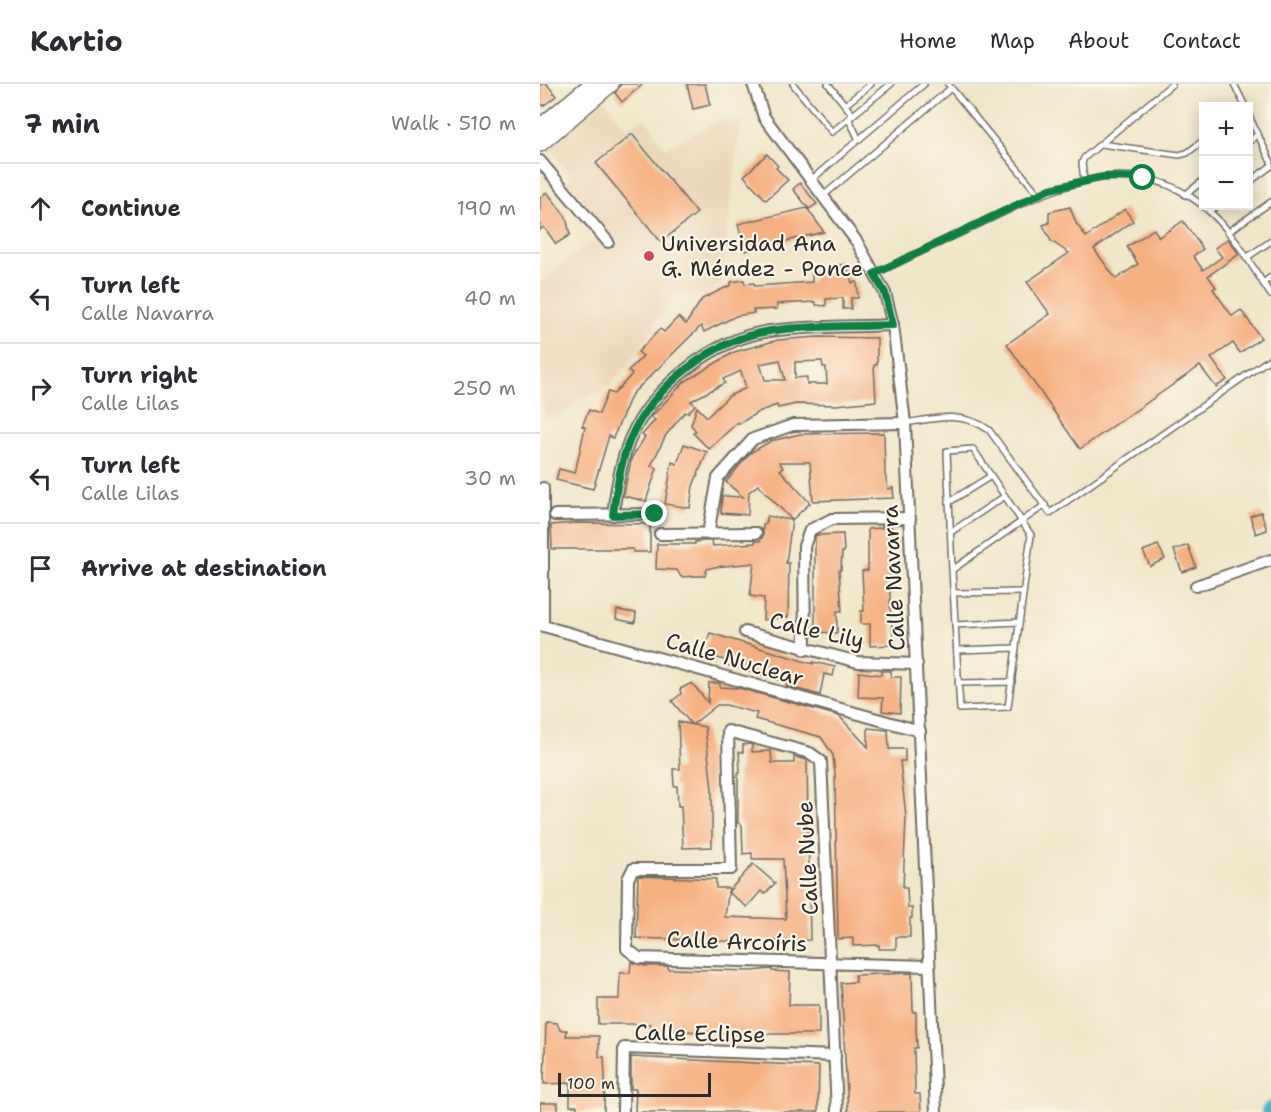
<!DOCTYPE html>
<html lang="en">
<head>
<meta charset="utf-8">
<style>
  :root { --surface:#fff; --page:#f2f2f3; --text:#2b2b33; --muted:#7c7c81; --line:#e1e1e2 }
  body { margin:0; font-family:"Shantell Sans",sans-serif; background:var(--page); color:var(--text) }
  .controls { position:absolute; right:18px; top:18px; display:grid; overflow:hidden; border-radius:0px; box-shadow:0 3px 15px #0003 }
  .controls button { width:54px; height:54px; display:grid; place-items:center; padding:0; border:0; border-bottom:2px solid var(--line); background:var(--surface); color:var(--text); font:30px sans-serif }
  .scale { position:absolute; left:18px; bottom:15px; width:153px; box-sizing:border-box; padding-left:6px; border:3px solid #2b2b2b; border-top:0; font-size:16px; line-height:21px; white-space:nowrap; color:#2b2b2b; -webkit-text-stroke:4px #fcf5e5; paint-order:stroke }
  .stop { position:absolute; width:18px; height:18px; margin:-14px; border:4px solid #0b8043; border-radius:50%; background:#fff }
  .stop.end { background:#0b8043; border-color:#fff; box-shadow:0 2px 6px #0008 }
  .list { margin:0; padding:0; list-style:none }
  h2 { display:flex; justify-content:space-between; align-items:center; height:78px; margin:0; padding:0 24px; font-size:26px }
  h2 small { font-size:20px; font-weight:400; color:var(--muted) }
  .list li { display:grid; grid-template-columns:39px 1fr auto; gap:18px; align-items:center; box-sizing:border-box; height:90px; padding:0 24px; border-top:2px solid var(--line) }
  .list b { display:block; font-size:22px; white-space:nowrap }
  .list p { margin:0; font-size:20px; white-space:nowrap; color:var(--muted) }
  .list em { font-size:20px; font-style:normal; color:var(--muted) }
  .icon { flex:none; width:33px; height:33px; fill:none; stroke:currentColor; stroke-width:2; stroke-linecap:round; stroke-linejoin:round }
  .map { position:relative; flex:none; width:731px; height:1028px; overflow:hidden }
  header { display:flex; align-items:center; gap:36px; box-sizing:border-box; height:84px; padding:0 30px; background:var(--surface); border-bottom:2px solid var(--line) }
  header strong { font-size:28px }
  nav { display:flex; gap:33px; margin-inline-start:auto; font-size:21px }
  main { display:flex }
  aside { flex:1; background:var(--surface) }
  .map>svg:first-child { display:block }
  .built { fill:#ecd7ba }
  .lines { fill:none; stroke-linecap:round; stroke-linejoin:round }
  .river { stroke:#49b3c6; stroke-width:18 }
  .building { fill:#f5b082; fill-rule:evenodd }
  .lane-casing { stroke:#706c62; stroke-width:8 }
  .street-casing { stroke:#706c62; stroke-width:14 }
  .primary-casing { stroke:#706c62; stroke-width:18 }
  .lane { stroke:#fff; stroke-width:5 }
  .street { stroke:#fff; stroke-width:10 }
  .primary { stroke:#fff; stroke-width:15 }
  .route { stroke:#0b8043; stroke-width:8 }
  .poi-dot { fill:#d1495b; stroke:#fcf5e5; stroke-width:2 }
  .labels { text-anchor:middle; stroke-width:4.5; stroke-linejoin:round; paint-order:stroke }
  .poi-label { font-size:22px; fill:#2b2b2b; stroke:#fcf5e5; text-anchor:start }
  .street-label { font-size:22px; fill:#2b2b2b; stroke:#fcf5e5 }
</style>
</head>
<body>
<header>
<strong>Kartio</strong>
<nav><a>Home</a><a>Map</a><a>About</a><a>Contact</a></nav>
</header>
<main>
<aside>
<h2>7 min<small>Walk · 510 m</small></h2>
<ul class="list">
<li><svg class="icon" aria-label="ahead" viewBox="0 0 24 24"><path d="M12 20V5M6 11l6-6 6 6"/></svg><div><b>Continue</b></div><em>190 m</em></li>
<li><svg class="icon" aria-label="left" viewBox="0 0 24 24"><path d="M17 20v-9H6M10 6l-5 5 5 5"/></svg><div><b>Turn left</b><p>Calle Navarra</p></div><em>40 m</em></li>
<li><svg class="icon" aria-label="right" viewBox="0 0 24 24"><path d="M7 20v-9h11M14 6l5 5-5 5"/></svg><div><b>Turn right</b><p>Calle Lilas</p></div><em>250 m</em></li>
<li><svg class="icon" aria-label="left" viewBox="0 0 24 24"><path d="M17 20v-9H6M10 6l-5 5 5 5"/></svg><div><b>Turn left</b><p>Calle Lilas</p></div><em>30 m</em></li>
<li><svg class="icon" aria-label="arrive" viewBox="0 0 24 24"><path d="M6 21V4h12l-3 4 3 4H6"/></svg><div><b>Arrive at destination</b></div></li>
</ul>
</aside>
<div class="map">
<svg width="731" height="1028" viewBox="0 0 731 1028">
  <rect width="100%" height="100%" fill="#fcf5e5"/>
  <filter id="ink" filterUnits="userSpaceOnUse"><feTurbulence type="fractalNoise" baseFrequency=".0167" numOctaves="2"/><feDisplacementMap in="SourceGraphic" scale="12" xChannelSelector="R" yChannelSelector="G"/><feConvolveMatrix kernelMatrix="1 2 1 2 8 2 1 2 1" color-interpolation-filters="sRGB"/></filter>
  <filter id="wash" filterUnits="userSpaceOnUse"><feTurbulence type="fractalNoise" baseFrequency=".008" numOctaves="4" result="noise"/><feDisplacementMap in="SourceGraphic" scale="24" xChannelSelector="R" yChannelSelector="G"/><feGaussianBlur stdDeviation="1.35" result="paint"/><feColorMatrix in="noise" values="0 0 0 0 0 0 0 0 0 0 0 0 0 0 0 0 0 1.4 0 .05"/><feComposite in="paint" operator="in"/></filter>
  <g filter="url(#wash)">
    <rect width="100%" height="100%" fill="#f0e6c9"/>
    <!-- built -->
    <path class="built" d="M65 15 87 46 105 33 125 64 178 37H201L181 200 166 211 135 210 89 279 68 304 37 317 19 334 5 335 0 304V199L65 146 26 99 33 92 8 63Z"/>
    <g class="lines">
      <!-- river -->
      <path class="river" d="M730 1028 731 1026"/>
    </g>
    <g id="blocks">
      <!-- building -->
      <g class="building">
        <path d="M0 0H7L16 12 3 22 0 18Z"/>
        <path d="M81 0H103L82 18 75 9Z"/>
        <path d="M147 0H165L170 21 153 25Z"/>
        <path d="M92 50 157 129 121 158 56 79Z"/>
        <path d="M227 70 238 82 236 84 248 96 226 116 204 92Z"/>
        <path d="M260 99 277 120 269 125 253 105Z"/>
        <path d="M7 108 26 133 30 151 16 160 4 143 0 146V114Z"/>
        <path d="M530 123 536 139 546 153 585 125 593 137 554 165 576 195 598 180 587 163 614 145 619 153 643 137 663 165 653 172 663 186 682 173 675 164 688 155 699 170 668 192 676 203 673 205 692 232 701 226 721 254 700 269 693 259 671 274 687 296 676 303 660 282 540 365 467 260 510 230 487 198 529 169 511 157 503 141 509 139V128Z"/>
        <path d="M267 124 284 148 205 167 198 140Z"/>
        <path d="M306 180 312 199 317 198 318 214H311V225H303V214L286 215V222L276 221V218L237 220V225L213 226 214 229 196 232 164 248 161 242 92 310 73 354 69 352 53 405 16 396 19 385 35 389 45 343 42 342 49 326 59 330 68 308 74 310 92 290 88 287 103 272 98 268 120 245 124 248 138 233 146 240 162 215 191 201V198L204 196 205 200 214 199 215 202 272 198V189L299 190 298 181Z"/>
        <path d="M277 253 337 254V281H334L336 317 296 321 256 320 238 324 237 321 218 328 199 340 198 338 169 365 153 349 156 347 151 341 157 323 167 333 189 312 206 304 201 287 183 295 185 299 151 317 155 321 148 329 145 328 126 351 111 382 117 384 106 417 83 412 92 373 105 353 102 351 115 336 111 333 144 298 194 268 238 256ZM240 276 245 296H225L220 280ZM282 277 283 283H286L287 300H267V293L255 294V278Z"/>
        <path d="M344 349 345 390 348 405 353 404 354 414 273 417 270 378H239L243 384 240 386 270 419 252 436 218 401 209 408 208 431 181 429 182 412 203 413 186 398 210 369 231 357 260 350Z"/>
        <path d="M144 360 167 368 153 402 150 424 125 420 132 378 137 380Z"/>
        <path d="M721 428 727 446 716 450 710 432Z"/>
        <path d="M227 432 252 436 246 479H249L248 533 223 536 224 514 210 512 214 479 174 483 167 485 165 492H157L141 493 137 486 116 485 117 460H155V458L164 457H172L173 462 215 459V457H220L223 452V441L226 440Z"/>
        <path d="M36 439 110 440V468H93V465H12L11 441Z"/>
        <path d="M342 442H351L357 460H352L353 480H350V523L354 561 330 562V540H321V527H324L322 487 328 486V445L342 444Z"/>
        <path d="M303 450 304 468H302L301 486H299L302 527H297V549L275 548V454L276 451Z"/>
        <path d="M618 461 625 475 610 482 603 467Z"/>
        <path d="M648 461 656 483 642 488 634 466Z"/>
        <path d="M77 526 96 529 95 539 76 535Z"/>
        <path d="M170 549 273 580V578L295 583 293 592 284 590 280 611 246 602 247 598 187 581 188 577 163 570Z"/>
        <path d="M341 587H351V593H361L360 629 342 627 343 614 318 613 319 588 341 591Z"/>
        <path d="M152 599 168 619 169 599H180V603L199 604 299 632 328 663V644L348 646 349 665H365V677H360L366 733 363 804H367L368 824H372V834H370V853H356V865H339V861L313 862V854L298 855 295 691 293 671 281 653 215 635 217 629 186 621H177L152 641 132 617 141 610 140 605Z"/>
        <path d="M138 638 165 643 172 705V763L143 764 141 722H138L137 702H134L133 685H140Z"/>
        <path d="M209 660 212 661V668L231 667 232 679H254V673L267 676 270 856 236 857V859L96 854 98 792 176 795V804H189L185 833 246 835 243 775H212V769L203 770 202 741 198 739V689H200L199 668H203V661Z"/>
        <path d="M213 780 235 799 225 810 221 807 207 823 188 808Z"/>
        <path d="M91 878 105 882H128V885L213 887 232 885V887L250 888 249 921H279V950H194L110 945V940H58V915H79L80 889H90Z"/>
        <path d="M372 889 373 928H376V944L377 964H374L375 1010H380L381 1028H308L301 899 316 898 315 891Z"/>
        <path d="M6 938 17 939 20 946H27L26 952H59V973H64L65 995 64 1028H37V1022H30V999L4 1000Z"/>
        <path d="M91 973 279 982 278 1028H95L96 1005H91Z"/>
        <rect x="0" y="1019" width="18" height="9"/>
      </g>
    </g>
  </g>
  <g filter="url(#ink)">
    <use href="#blocks" fill-opacity="0" stroke="#706c62" stroke-width="1.5"/>
    <g class="lines">
      <defs>
        <g id="lane">
          <path d="M253 0 292 48 351 0"/>
          <path d="M288 0 313 31"/>
          <path d="M408 0 499 111"/>
          <path d="M694 0 705 22"/>
          <path d="M305 21 331 0"/>
          <path d="M708 30 731 78"/>
          <path d="M309 35 319 56"/>
          <path d="M708 59 718 50"/>
          <path d="M561 60 639 71 647 69 664 56"/>
          <path d="M271 96 384 0"/>
          <path d="M544 97 542 79 544 74 632 0"/>
          <path d="M708 99 731 82"/>
          <path d="M645 111 664 96"/>
          <path d="M283 112 411 4"/>
          <path d="M669 127 677 122"/>
          <path d="M688 148 731 118"/>
          <path d="M706 174 731 157"/>
          <path d="M334 190C370 173 405 156 441 139 515 103 595 61 669 127 695 150 712 183 731 211"/>
          <path d="M723 199 731 193"/>
          <path d="M366 339C396 334 422 327 449 346L510 429 731 274"/>
          <path d="M409 418 451 392"/>
          <path d="M411 448 465 412"/>
          <path d="M412 486 407 367 433 365 491 451 468 623 420 625 412 486 505 421"/>
          <path d="M414 509 483 508"/>
          <path d="M415 541 479 538"/>
          <path d="M417 566 476 564"/>
          <path d="M418 599 472 598"/>
        </g>
        <g id="street">
          <path d="M213 0 224 33 317 158 345 209 353 241 365 339 396 1028"/>
          <path d="M0 77 68 158"/>
          <path d="M3 404V541"/>
          <path d="M15 431 115 430"/>
          <path d="M73 431C76 405 80 380 90 355 113 303 173 255 230 247 270 242 312 243 353 241"/>
          <path d="M120 450 216 449"/>
          <path d="M168 450 178 394 213 355 253 341 365 339"/>
          <path d="M656 502 731 476"/>
          <path d="M0 541 380 647"/>
          <path d="M205 548 318 578 377 580"/>
          <path d="M265 566 264 462 270 446 292 435 370 434"/>
          <path d="M83 1028 84 964 295 972"/>
          <path d="M297 1028 281 677 270 669 188 647 191 785H93L88 795 87 865 99 874 389 882"/>
        </g>
        <g id="primary">
          <path d="M0 43 52 0"/>
          <path d="M0 60 71 0"/>
        </g>
      </defs>
      <!-- lane casing -->
      <use href="#lane" class="lane-casing"/>
      <!-- street casing -->
      <use href="#street" class="street-casing"/>
      <!-- primary casing -->
      <use href="#primary" class="primary-casing"/>
      <!-- lane -->
      <use href="#lane" class="lane"/>
      <!-- street -->
      <use href="#street" class="street"/>
      <!-- primary -->
      <use href="#primary" class="primary"/>
    </g>
  </g>
  <g class="lines" filter="url(#ink)">
    <!-- route -->
    <path class="route" d="M115 430 73 431C76 405 80 380 90 355 113 303 173 255 230 247 270 241 312 243 353 241L345 209 334 190 510 105 564 93 603 94"/>
  </g>
  <!-- markers -->
  <circle class="poi-dot" cx="109" cy="172" r="6"/>
  <g class="labels">
    <!-- poi labels -->
    <g class="poi-label">
      <text x="121" y="167">Universidad Ana<tspan x="121" dy="25">G. Méndez - Ponce</tspan></text>
    </g>
    <!-- street labels -->
    <g class="street-label">
      <text transform="translate(353 494) rotate(-93)" y="8">Calle Navarra</text>
      <text transform="translate(277 546) rotate(13)" y="8">Calle Lily</text>
      <text transform="translate(195 575) rotate(16)" y="8">Calle Nuclear</text>
      <text transform="translate(267 774) rotate(-93)" y="8">Calle Nube</text>
      <text transform="translate(197 857) rotate(2)" y="8">Calle Arcoíris</text>
      <text transform="translate(160 949) rotate(1)" y="8">Calle Eclipse</text>
    </g>
  </g>
</svg>
<div class="controls">
<button>+</button>
<button>−</button>
</div>
<div class="scale">100 m</div>
<div class="stop" style="left:603px;top:94px"></div>
<div class="stop end" style="left:115px;top:430px"></div>
</div>
</main>
</body>
</html>
